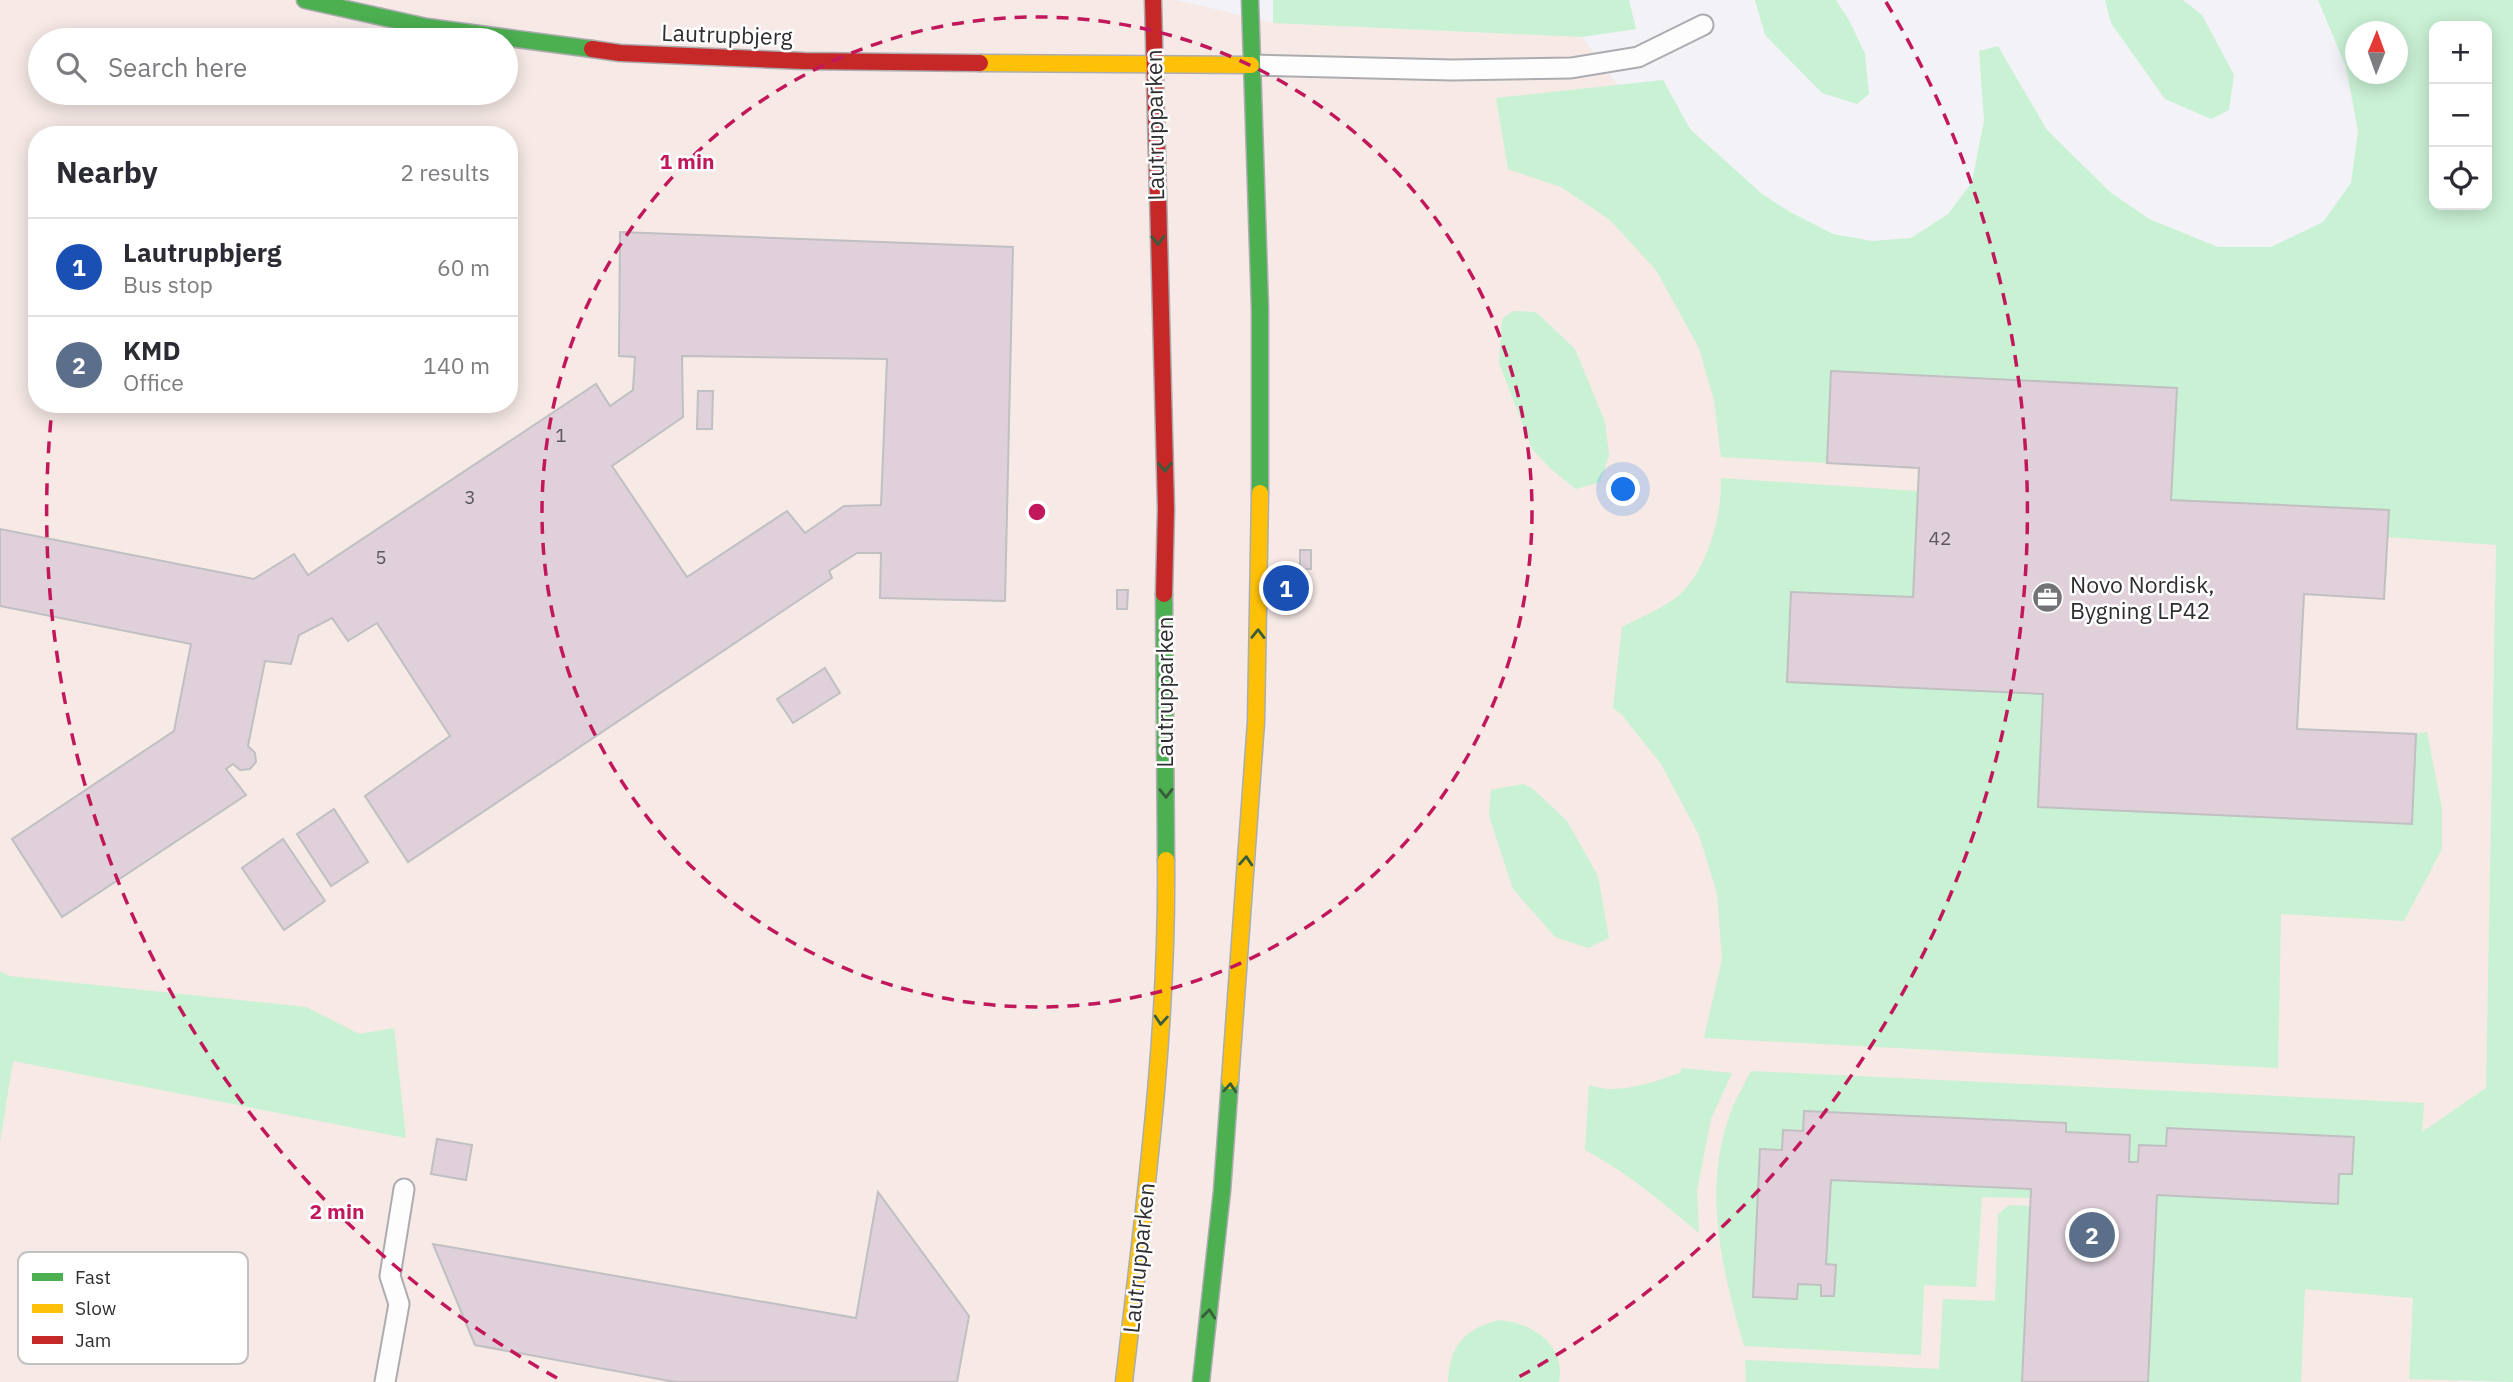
<!DOCTYPE html>
<html lang="en">
<head>
<meta charset="utf-8">
<style>
  :root { --surface:#fff; --page:#f2f2f3; --text:#2b2b33; --muted:#7c7c81; --line:#e1e1e2; --accent:#737377 }
  body { margin:0; font-family:"IBM Plex Sans",sans-serif; background:var(--page); color:var(--text) }
  .controls { position:absolute; right:21px; top:21px; display:grid; overflow:hidden; border-radius:14px; box-shadow:0 4px 18px #0003 }
  .controls button { width:63px; height:63px; display:grid; place-items:center; padding:0; border:0; border-bottom:2px solid var(--line); background:var(--surface); color:var(--text); font:35px sans-serif }
  .compass { position:absolute; left:2345px; top:21px; width:63px; height:63px; border-radius:50%; background:var(--surface); box-shadow:0 4px 18px #0003; rotate:1deg }
  .you { position:absolute; left:1624px; top:490px; width:24px; height:24px; margin:-18px; border:5px solid #fff; border-radius:50%; background:#1a73e8; box-shadow:0 0 0 10px #1a73e833 }
  .badge { display:grid; place-items:center; width:46px; height:46px; border-radius:50%; background:var(--accent); color:#fff; font-size:23px; font-weight:700 }
  .pin { position:absolute; translate:-50% -50%; border:4px solid #fff; box-shadow:0 2px 7px #0006 }
  .list { margin:0; padding:0; list-style:none }
  h2 { display:flex; justify-content:space-between; align-items:center; height:91px; margin:0; padding:0 28px; font-size:30px }
  h2 small { font-size:23px; font-weight:400; color:var(--muted) }
  .list li { display:grid; grid-template-columns:46px 1fr auto; gap:21px; align-items:center; box-sizing:border-box; height:98px; padding:0 28px; border-top:2px solid var(--line) }
  .list b { display:block; font-size:26px; white-space:nowrap }
  .list p { margin:0; font-size:23px; white-space:nowrap; color:var(--muted) }
  .list em { font-size:23px; font-style:normal; color:var(--muted) }
  .icon { flex:none; width:38px; height:38px; fill:none; stroke:currentColor; stroke-width:2; stroke-linecap:round; stroke-linejoin:round }
  .map { position:relative; flex:none; width:2513px; height:1382px; overflow:hidden }
  .search { position:absolute; background:var(--surface); box-shadow:0 4px 18px #0003; left:28px; top:28px; width:490px; height:77px; display:flex; align-items:center; gap:18px; box-sizing:border-box; padding:0 24px; border-radius:38px; color:var(--muted); font-size:26px }
  .panel { position:absolute; background:var(--surface); box-shadow:0 4px 18px #0003; left:28px; top:126px; width:490px; height:287px; border-radius:28px }
  .map>svg:first-child { display:block }
  .industrial { fill:#f6e9e6; fill-rule:evenodd }
  .green { fill:#c9f1d4; fill-rule:evenodd }
  .building { fill:#e0d0da; stroke:#c0bfc2; stroke-width:2; fill-rule:evenodd }
  .lines { fill:none; stroke-linecap:round; stroke-linejoin:round }
  .lane-casing { stroke:#acacb0; stroke-width:23 }
  .fast-casing { stroke:#acacb0; stroke-width:19 }
  .slow-casing { stroke:#acacb0; stroke-width:19 }
  .jam-casing { stroke:#acacb0; stroke-width:19 }
  .lane { stroke:#fdfdfe; stroke-width:19 }
  .fast { stroke:#4caf50; stroke-width:16 }
  .slow { stroke:#ffc107; stroke-width:16 }
  .jam { stroke:#c62828; stroke-width:16 }
  .oneway { stroke:#395c3c }
  .ring { fill:none; stroke:#c2185b; stroke-width:3.5; stroke-dasharray:12 9 }
  .labels { text-anchor:middle; stroke-width:5; stroke-linejoin:round; paint-order:stroke }
  .number-label { font-size:19px; fill:#5b575c }
  .street-label { font-size:23px; fill:#2f2f32; stroke:#fff }
  .poi-label { font-size:23px; fill:#2f2f32; stroke:#fff; text-anchor:start }
  .key { fill:#fff; stroke:#c1c1c2; stroke-width:2 }
  .key-label { font-size:19px; fill:#2f2f32 }
  .centre { fill:#c2185b; stroke:#fff; stroke-width:3.5 }
  .ring-label { font-size:21px; text-anchor:middle; font-weight:bold; fill:#c2185b; stroke:#fff; stroke-width:5; stroke-linejoin:round; paint-order:stroke }
</style>
</head>
<body>
<div class="map">
<svg width="2513" height="1382" viewBox="0 0 2513 1382">
  <rect width="100%" height="100%" fill="#f2f2f7"/>
  <!-- industrial -->
  <path class="industrial" d="M0 0H1176L1273 23 1582 37 1831 371 2177 388 2171 500 2389 510 2496 545 2486 1088 2421 1133 2409 1379H2458V1382H0ZM40 40H506V93H40ZM37 135H509V404H37Z"/>
  <!-- green -->
  <g class="green">
    <path d="M1273 0H1629L1636 29 1582 37 1273 23Z"/>
    <path d="M1755 0H1836L1850 22 1865 54 1869 94 1857 104 1822 93 1765 35Z"/>
    <path d="M2105 0H2183L2202 15 2234 75 2229 110 2211 119 2165 99 2111 23Z"/>
    <path d="M2318 0H2513V1382L2409 1379 2413 1298 2305 1289 2301 1382H2148L2157 1195 2337 1204 2339 1174H2352L2353 1137 2167 1128 2166 1146 2138 1162H2129L2130 1135 2066 1132V1123L1783 1130 1782 1150 1760 1149 1754 1297 1797 1299 1798 1284 1821 1285V1296H1834L1836 1265 1826 1264 1831 1180 2031 1189V1198L1982 1197 1976 1287 1924 1285 1921 1355 1744 1346C1723 1272 1703 1196 1728 1120 1733 1103 1743 1087 1751 1071L2424 1103 2422 1132 2486 1088 2496 545 2387 537 2388 510 2171 500 2176 388 1832 371 1827 463 1721 457 1714 400 1699 348 1656 270 1610 220 1561 187 1508 169 1496 98 1663 80 1690 129 1762 194 1790 212 1833 234 1872 241 1911 238 1948 214 1972 182 1984 120 1979 51 1998 46 2047 130 2110 192 2149 219 2218 247H2271L2323 222 2351 183 2358 131 2346 67ZM2434 26H2487V205H2434ZM2356 32H2398V74H2356Z"/>
    <path d="M1513 311 1536 312 1575 349 1605 422 1609 455 1600 482 1576 489 1551 469 1532 449 1499 363 1502 319Z"/>
    <path d="M1721 478 1918 491 1913 597 1792 592 1787 682 2043 694 2038 807 2412 824 2416 734 2427 732 2442 809V849L2404 921 2281 914 2278 1068 1704 1038 1722 959 1717 893 1699 835 1661 764 1622 715 1613 708 1622 627C1643 616 1672 605 1687 587 1710 559 1722 513 1721 478Z"/>
    <path d="M1523 784 1533 789 1567 821 1598 876 1609 938 1588 948 1555 937 1513 889 1489 816 1491 790Z"/>
    <path d="M0 971 9 976 306 1007 359 1034 394 1028 406 1138 13 1061 0 1142Z"/>
    <path d="M1682 1068 1732 1073 1711 1119 1697 1190 1699 1233C1662 1202 1628 1173 1585 1150L1589 1085C1616 1096 1654 1082 1680 1073Z"/>
    <path d="M2009 1205 2030 1206 2022 1382H1746L1745 1360 1939 1369 1943 1299 1995 1301 1998 1214Z"/>
    <path d="M1500 1320C1532 1323 1566 1345 1559 1382H1448C1449 1346 1465 1328 1500 1320Z"/>
  </g>
  <!-- building -->
  <g class="building">
    <path d="M620 232 1013 247 1005 601 880 598 881 553H857L829 571 832 578 408 862 365 796 450 736 377 623 348 641 332 618 299 635 291 664 265 661 248 746 255 753 256 762 250 769 240 770 233 764 226 769 246 795 62 917 12 839 174 731 191 644 0 606V529L254 579 294 554 308 575 596 384 610 406 633 390 635 357 619 356ZM682 356 887 359 881 505 844 506 805 533 787 511 687 577 612 466 683 417Z"/>
    <path d="M1831 371 2177 388 2171 500 2389 510 2384 599 2304 594 2297 729 2416 734 2412 824 2038 807 2043 694 1787 682 1791 592 1913 597 1919 468 1827 463Z"/>
    <path d="M698 391H713L712 429H697Z"/>
    <rect x="1300" y="550" width="11" height="19"/>
    <path d="M1117 590H1128L1127 609H1117Z"/>
    <path d="M825 668 840 693 793 723 777 699Z"/>
    <path d="M334 809 368 862 331 886 297 834Z"/>
    <path d="M283 839 325 901 284 930 242 868Z"/>
    <path d="M1804 1111 2066 1123V1132L2130 1135 2129 1162H2138L2139 1145 2166 1146 2167 1128 2354 1137 2352 1174H2339L2338 1204 2157 1195 2148 1382H2022L2031 1189 1831 1180 1826 1264 1836 1265 1834 1296H1821V1285L1798 1284 1797 1299 1753 1297 1760 1149 1782 1150 1783 1130 1803 1131Z"/>
    <path d="M437 1139 472 1145 466 1180 431 1174Z"/>
    <path d="M878 1192 969 1316 957 1382H675L475 1345 433 1244 856 1318Z"/>
  </g>
  <g class="lines">
    <defs>
      <g id="lane">
        <path d="M1251 65 1452 70 1571 68 1638 57 1703 25"/>
        <path d="M385 1382 399 1304 390 1276 404 1189"/>
      </g>
      <g id="fast">
        <path d="M305 0 427 27 592 49"/>
        <path d="M1250 0 1260 308V493"/>
        <path d="M1164 594 1166 860"/>
        <path d="M1201 1382 1222 1191 1230 1081"/>
      </g>
      <g id="slow">
        <path d="M980 63 1251 65"/>
        <path d="M1230 1081 1256 722 1260 493"/>
        <path d="M1124 1382C1144 1209 1168 1035 1166 860"/>
      </g>
      <g id="jam">
        <path d="M1153 0 1166 509 1164 594"/>
        <path d="M592 49 620 53 804 61 980 63"/>
      </g>
    </defs>
    <!-- lane casing -->
    <use href="#lane" class="lane-casing"/>
    <!-- fast casing -->
    <use href="#fast" class="fast-casing"/>
    <!-- slow casing -->
    <use href="#slow" class="slow-casing"/>
    <!-- jam casing -->
    <use href="#jam" class="jam-casing"/>
    <!-- lane -->
    <use href="#lane" class="lane"/>
    <!-- fast -->
    <use href="#fast" class="fast"/>
    <!-- slow -->
    <use href="#slow" class="slow"/>
    <!-- jam -->
    <use href="#jam" class="jam"/>
  </g>
  <!-- one-way arrows -->
  <defs><path id="oneway-chevron" d="M-2-3.5L2.5 0L-2 3.5" fill="none" stroke-width="1.6" stroke-linecap="round" stroke-linejoin="round" transform="scale(1.75)"/></defs>
  <g class="oneway">
    <use href="#oneway-chevron" transform="translate(1158 240) rotate(88)"/>
    <use href="#oneway-chevron" transform="translate(1165 467) rotate(88)"/>
    <use href="#oneway-chevron" transform="translate(1258 634) rotate(-89)"/>
    <use href="#oneway-chevron" transform="translate(1166 793) rotate(89)"/>
    <use href="#oneway-chevron" transform="translate(1246 861) rotate(-86)"/>
    <use href="#oneway-chevron" transform="translate(1161 1020) rotate(94)"/>
    <use href="#oneway-chevron" transform="translate(1230 1088) rotate(-86)"/>
    <use href="#oneway-chevron" transform="translate(1209 1314) rotate(-84)"/>
  </g>
  <!-- distance rings -->
  <g class="ring">
    <circle cx="1037" cy="512" r="495"/>
    <path d="M557 1378A990 990 0 0 1 52 409M1886 2A990 990 0 0 1 1517 1378"/>
  </g>
  <!-- icons -->
  <defs>
    <symbol id="office-disc" viewBox="-11 -11 22 22"><circle r="9.5" fill="#737377" stroke="#fff"/><path d="M-6-3h4V-5.5h4V-3h4V5H-6ZM-1-4.5V-3h2v-1.5ZM-6 0V1H6V0Z" fill="#fff"/></symbol>
  </defs>
  <g fill-rule="evenodd">
    <use href="#office-disc" x="2030" y="580" width="35" height="35"/>
  </g>
  <g class="labels">
    <!-- number labels -->
    <g class="number-label">
      <text x="561" y="442">1</text>
      <text x="470" y="504">3</text>
      <text x="1940" y="545">42</text>
      <text x="381" y="564">5</text>
    </g>
    <!-- street labels -->
    <g class="street-label">
      <text transform="translate(727 35) rotate(2)" y="8">Lautrupbjerg</text>
      <text transform="translate(1155 125) rotate(-91)" y="8">Lautrupparken</text>
      <text transform="translate(1165 692) rotate(-90)" y="8">Lautrupparken</text>
      <text transform="translate(1139 1258) rotate(-84)" y="8">Lautrupparken</text>
    </g>
    <!-- poi labels -->
    <g class="poi-label">
      <text x="2070" y="593">Novo Nordisk,<tspan x="2070" dy="26">Bygning LP42</tspan></text>
    </g>
  </g>
  <!-- legend -->
  <rect x="18" y="1252" width="230" height="112" rx="10" class="key"/>
  <rect x="32" y="1273" width="31" height="8" fill="#4caf50"/>
  <rect x="32" y="1304" width="31" height="9" fill="#ffc107"/>
  <rect x="32" y="1336" width="31" height="8" fill="#c62828"/>
  <g class="key-label">
    <text x="75" y="1284">Fast</text>
    <text x="75" y="1315">Slow</text>
    <text x="75" y="1347">Jam</text>
  </g>
  <circle cx="1037" cy="512" r="10" class="centre"/>
  <g class="ring-label">
    <text x="687" y="169">1 min</text>
    <text x="337" y="1219">2 min</text>
  </g>
</svg>
<div class="controls">
<button>+</button>
<button>−</button>
<button><svg class="icon" aria-label="locate" viewBox="0 0 24 24"><circle cx="12" cy="12" r="6"/><path d="M12 2v4M12 18v4M2 12h4M18 12h4"/></svg></button>
</div>
<svg class="compass" viewBox="-18 -18 36 36"><path d="M0-13l5 13h-10z" fill="#e53935"/><path d="M0 13l5-13h-10z" fill="#7c7c81"/></svg>
<div class="you"></div>
<div class="pin badge" style="left:1286px;top:588px;background:#1a4fb4">1</div>
<div class="pin badge" style="left:2092px;top:1235px;background:#5c6f8a">2</div>
<div class="search"><svg class="icon" aria-label="search" viewBox="0 0 24 24"><circle cx="10" cy="10" r="6"/><path d="M15 15l6 6"/></svg>Search here</div>
<section class="panel">
<h2>Nearby<small>2 results</small></h2>
<ul class="list">
<li><span class="badge" style="background:#1a4fb4">1</span><div><b>Lautrupbjerg</b><p>Bus stop</p></div><em>60 m</em></li>
<li><span class="badge" style="background:#5c6f8a">2</span><div><b>KMD</b><p>Office</p></div><em>140 m</em></li>
</ul>
</section>
</div>
</body>
</html>
